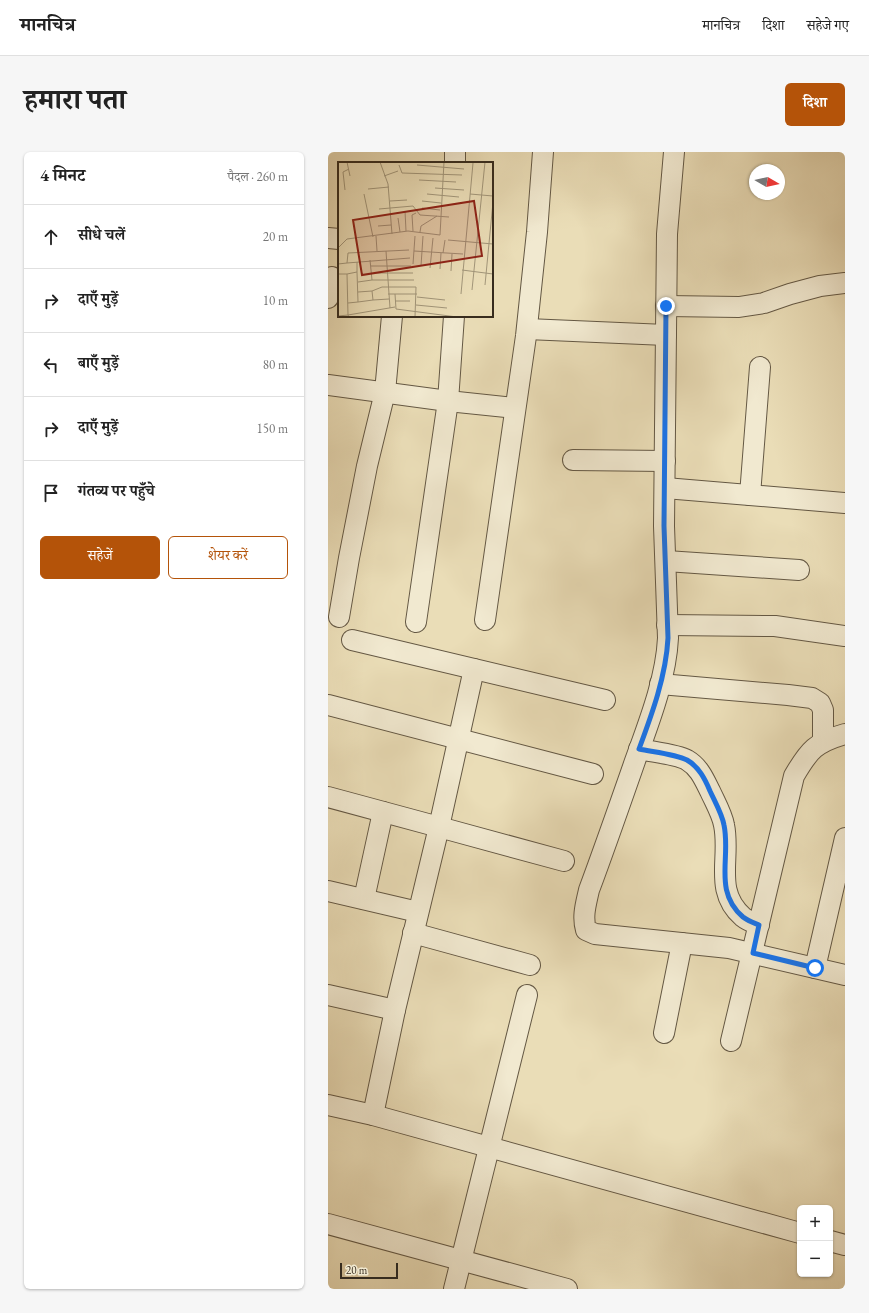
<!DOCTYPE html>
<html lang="hi">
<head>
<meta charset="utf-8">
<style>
  :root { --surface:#fff; --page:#f6f6f6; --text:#222; --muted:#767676; --line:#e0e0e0; --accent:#b45309 }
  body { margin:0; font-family:"EB Garamond","Noto Serif Devanagari",serif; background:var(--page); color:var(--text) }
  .controls { position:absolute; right:12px; bottom:12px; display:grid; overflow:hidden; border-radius:6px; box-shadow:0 1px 3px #0004 }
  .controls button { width:36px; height:36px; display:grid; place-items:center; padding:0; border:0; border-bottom:1px solid var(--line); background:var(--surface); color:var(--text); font:20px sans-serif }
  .compass { position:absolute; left:421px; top:12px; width:36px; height:36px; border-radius:50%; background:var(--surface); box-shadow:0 1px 3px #0004; rotate:99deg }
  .scale { position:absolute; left:12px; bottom:10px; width:58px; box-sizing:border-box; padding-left:4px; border:2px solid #372c1e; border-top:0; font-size:11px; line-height:14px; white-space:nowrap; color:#372c1e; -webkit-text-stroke:3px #f1e9d0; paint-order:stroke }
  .stop { position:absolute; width:12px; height:12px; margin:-9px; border:3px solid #1a73e8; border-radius:50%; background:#fff }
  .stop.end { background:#1a73e8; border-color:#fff; box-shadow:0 1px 4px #0008 }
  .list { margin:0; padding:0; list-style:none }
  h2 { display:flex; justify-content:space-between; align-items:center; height:52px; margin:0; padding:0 16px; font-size:17px }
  h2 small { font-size:13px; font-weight:400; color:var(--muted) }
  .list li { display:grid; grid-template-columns:26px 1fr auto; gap:12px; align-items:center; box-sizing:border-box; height:64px; padding:0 16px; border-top:1px solid var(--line) }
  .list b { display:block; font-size:15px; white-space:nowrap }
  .list em { font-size:13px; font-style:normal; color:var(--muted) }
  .actions { display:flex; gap:8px; padding:12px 16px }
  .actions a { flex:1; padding:9px 0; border:1px solid var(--accent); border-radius:6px; text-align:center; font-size:14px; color:var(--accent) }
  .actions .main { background:var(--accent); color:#fff }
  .icon { flex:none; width:22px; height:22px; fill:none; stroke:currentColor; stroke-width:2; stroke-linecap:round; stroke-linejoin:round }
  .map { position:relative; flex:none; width:517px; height:1137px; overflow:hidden; border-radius:6px }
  header { display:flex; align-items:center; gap:24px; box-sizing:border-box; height:56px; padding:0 20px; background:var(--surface); border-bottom:1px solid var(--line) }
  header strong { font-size:19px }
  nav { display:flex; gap:22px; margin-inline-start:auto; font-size:14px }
  .intro { display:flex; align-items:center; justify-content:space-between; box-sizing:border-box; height:96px; padding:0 24px }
  h1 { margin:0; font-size:28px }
  .button { padding:10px 18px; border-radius:6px; background:var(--accent); color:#fff; font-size:14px; font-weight:700 }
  main { display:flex; gap:24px; padding:0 24px }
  aside { flex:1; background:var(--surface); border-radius:6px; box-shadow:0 1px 3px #0004 }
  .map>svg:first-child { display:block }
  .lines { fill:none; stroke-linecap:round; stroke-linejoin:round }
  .street-casing { stroke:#645844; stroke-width:22 }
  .street { stroke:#f1e9d0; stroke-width:20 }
  .route { stroke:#1a73e8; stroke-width:5 }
  .inset-road { fill:none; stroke:#a2967a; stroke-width:1 }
  .view { fill:#8f2418; fill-opacity:0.15; stroke:#8f2418; stroke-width:2 }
  .inset-edge { fill:none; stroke:#372c1e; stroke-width:2 }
</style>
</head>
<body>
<header>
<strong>मानचित्र</strong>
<nav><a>मानचित्र</a><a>दिशा</a><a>सहेजे गए</a></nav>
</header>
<div class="intro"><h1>हमारा पता</h1><a class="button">दिशा</a></div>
<main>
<aside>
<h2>4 मिनट<small>पैदल · 260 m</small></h2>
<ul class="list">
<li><svg class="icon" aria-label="ahead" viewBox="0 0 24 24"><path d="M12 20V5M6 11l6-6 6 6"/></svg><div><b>सीधे चलें</b></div><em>20 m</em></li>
<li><svg class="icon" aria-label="right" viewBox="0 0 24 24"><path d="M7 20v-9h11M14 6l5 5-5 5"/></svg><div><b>दाएँ मुड़ें</b></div><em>10 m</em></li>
<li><svg class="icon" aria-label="left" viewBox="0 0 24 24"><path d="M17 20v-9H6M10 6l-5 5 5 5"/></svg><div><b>बाएँ मुड़ें</b></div><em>80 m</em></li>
<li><svg class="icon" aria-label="right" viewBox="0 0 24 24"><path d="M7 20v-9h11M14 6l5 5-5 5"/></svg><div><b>दाएँ मुड़ें</b></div><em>150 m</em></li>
<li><svg class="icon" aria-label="arrive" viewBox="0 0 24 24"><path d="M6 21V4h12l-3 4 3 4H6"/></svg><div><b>गंतव्य पर पहुँचे</b></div></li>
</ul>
<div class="actions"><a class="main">सहेजें</a><a>शेयर करें</a></div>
</aside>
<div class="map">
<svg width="517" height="1137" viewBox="0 0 517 1137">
  <rect width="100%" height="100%" fill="#eaddb7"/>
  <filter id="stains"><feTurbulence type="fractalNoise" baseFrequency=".005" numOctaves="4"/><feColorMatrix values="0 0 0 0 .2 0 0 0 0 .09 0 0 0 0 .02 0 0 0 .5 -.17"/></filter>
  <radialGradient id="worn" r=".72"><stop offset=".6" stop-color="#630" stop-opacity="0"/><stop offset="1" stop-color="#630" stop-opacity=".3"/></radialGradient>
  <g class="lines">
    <defs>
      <g id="street">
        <path d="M346 0 339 82 336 374 340 486C338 527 321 570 307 609 292 652 277 695 261 738 258 752 254 764 258 778L267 782 401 796 517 823"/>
        <path d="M127 11V0"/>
        <path d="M0 86 11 87"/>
        <path d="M0 146 4 125"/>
        <path d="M338 154 411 155 436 151 462 142 492 134 517 131"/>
        <path d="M199 177 338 183"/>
        <path d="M0 233 120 249 187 256"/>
        <path d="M245 308 337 309"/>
        <path d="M337 336 517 351"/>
        <path d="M422 343 432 215"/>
        <path d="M338 409 471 418"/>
        <path d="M11 465 21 406 39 314 57 240 64 164"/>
        <path d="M157 468 198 184 209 80 215 0"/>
        <path d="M88 470 120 249 126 164"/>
        <path d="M339 473 447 474 517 484"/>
        <path d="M24 488 277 548"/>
        <path d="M332 532 460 543 484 546 492 551 495 558V590"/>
        <path d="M0 553 265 622"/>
        <path d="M311 597C324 600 348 602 359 608 371 615 376 627 382 639 387 650 394 662 396 673 403 706 385 739 415 765 420 769 426 771 431 773"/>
        <path d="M0 645 111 675 236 709"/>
        <path d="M0 739 90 760"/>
        <path d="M36 747 55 660"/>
        <path d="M85 781 202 813"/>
        <path d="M487 816 517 686"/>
        <path d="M0 843 67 858"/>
        <path d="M336 881 354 791"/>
        <path d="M403 889 466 624C481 598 488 590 517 582"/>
        <path d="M0 953 45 963 472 1081"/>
        <path d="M45 963 67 858 111 675 146 517"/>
        <path d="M0 1072 239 1137"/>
        <path d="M502 1089 517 1093"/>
        <path d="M126 1137 199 843"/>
      </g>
    </defs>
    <!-- street casing -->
    <use href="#street" class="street-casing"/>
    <!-- street -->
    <use href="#street" class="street"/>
  </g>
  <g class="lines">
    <!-- route -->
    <path class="route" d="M338 154 336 374 340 486C338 524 324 562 311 597 325 600 347 602 359 608 371 615 377 627 382 639 387 650 394 662 396 673 403 706 385 739 415 765 420 769 426 771 431 773L425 801 487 816"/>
  </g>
  <!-- overview -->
  <g transform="translate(10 10)">
    <rect width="155" height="155" fill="#eaddb7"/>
    <path class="inset-road" d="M9 0 12 14M42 0 50 22 54 72M61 3 64 11 124 13M79 3 126 7M46 14 60 9M81 18 118 20M97 26 126 28M30 27 51 25M7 28 5 10 11 7M26 32 35 75M89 32 121 35M132 32 155 34M52 39 69 38M84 39 103 41M84 46 102 48M41 47 75 44 82 53 111 55M67 49 68 69M60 56 62 70M40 64 53 63M75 69 74 53 78 51M82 70 83 64 99 54M38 74 39 89M110 78 155 82M0 86 9 77 70 69 102 73 106 0M48 89 52 146M76 89 125 92M105 91 107 78M9 101 72 96M0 102 9 101 10 91 71 88M75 102 77 74M33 104H73M83 104 85 74M92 106 95 76M102 107 103 91M124 108 155 112M113 109 114 92M37 111H75M0 112H9L10 153 0 154M9 112 19 110V100M34 118H76M20 120 34 118 32 98M147 123 155 40M134 128 147 0M34 129 44 125H78L77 155M20 130 34 129 35 138 20 140M50 132H79M57 132 58 147 119 155M123 132 135 1M79 135 107 138M35 138 51 137M57 139H72M10 141 20 140 19 110M78 143 109 146M11 155 10 153 57 145"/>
    <path class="view" d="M136 39 144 94 24 113 15 58Z"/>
    <rect width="155" height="155" class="inset-edge"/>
  </g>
  <rect width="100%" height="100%" filter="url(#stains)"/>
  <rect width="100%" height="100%" fill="url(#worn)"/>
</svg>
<div class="controls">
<button>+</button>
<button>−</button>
</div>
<svg class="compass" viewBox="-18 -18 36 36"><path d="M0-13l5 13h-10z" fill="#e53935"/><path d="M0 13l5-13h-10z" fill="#767676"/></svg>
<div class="scale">20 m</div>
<div class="stop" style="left:487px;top:816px"></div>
<div class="stop end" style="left:338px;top:154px"></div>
</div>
</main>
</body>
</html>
